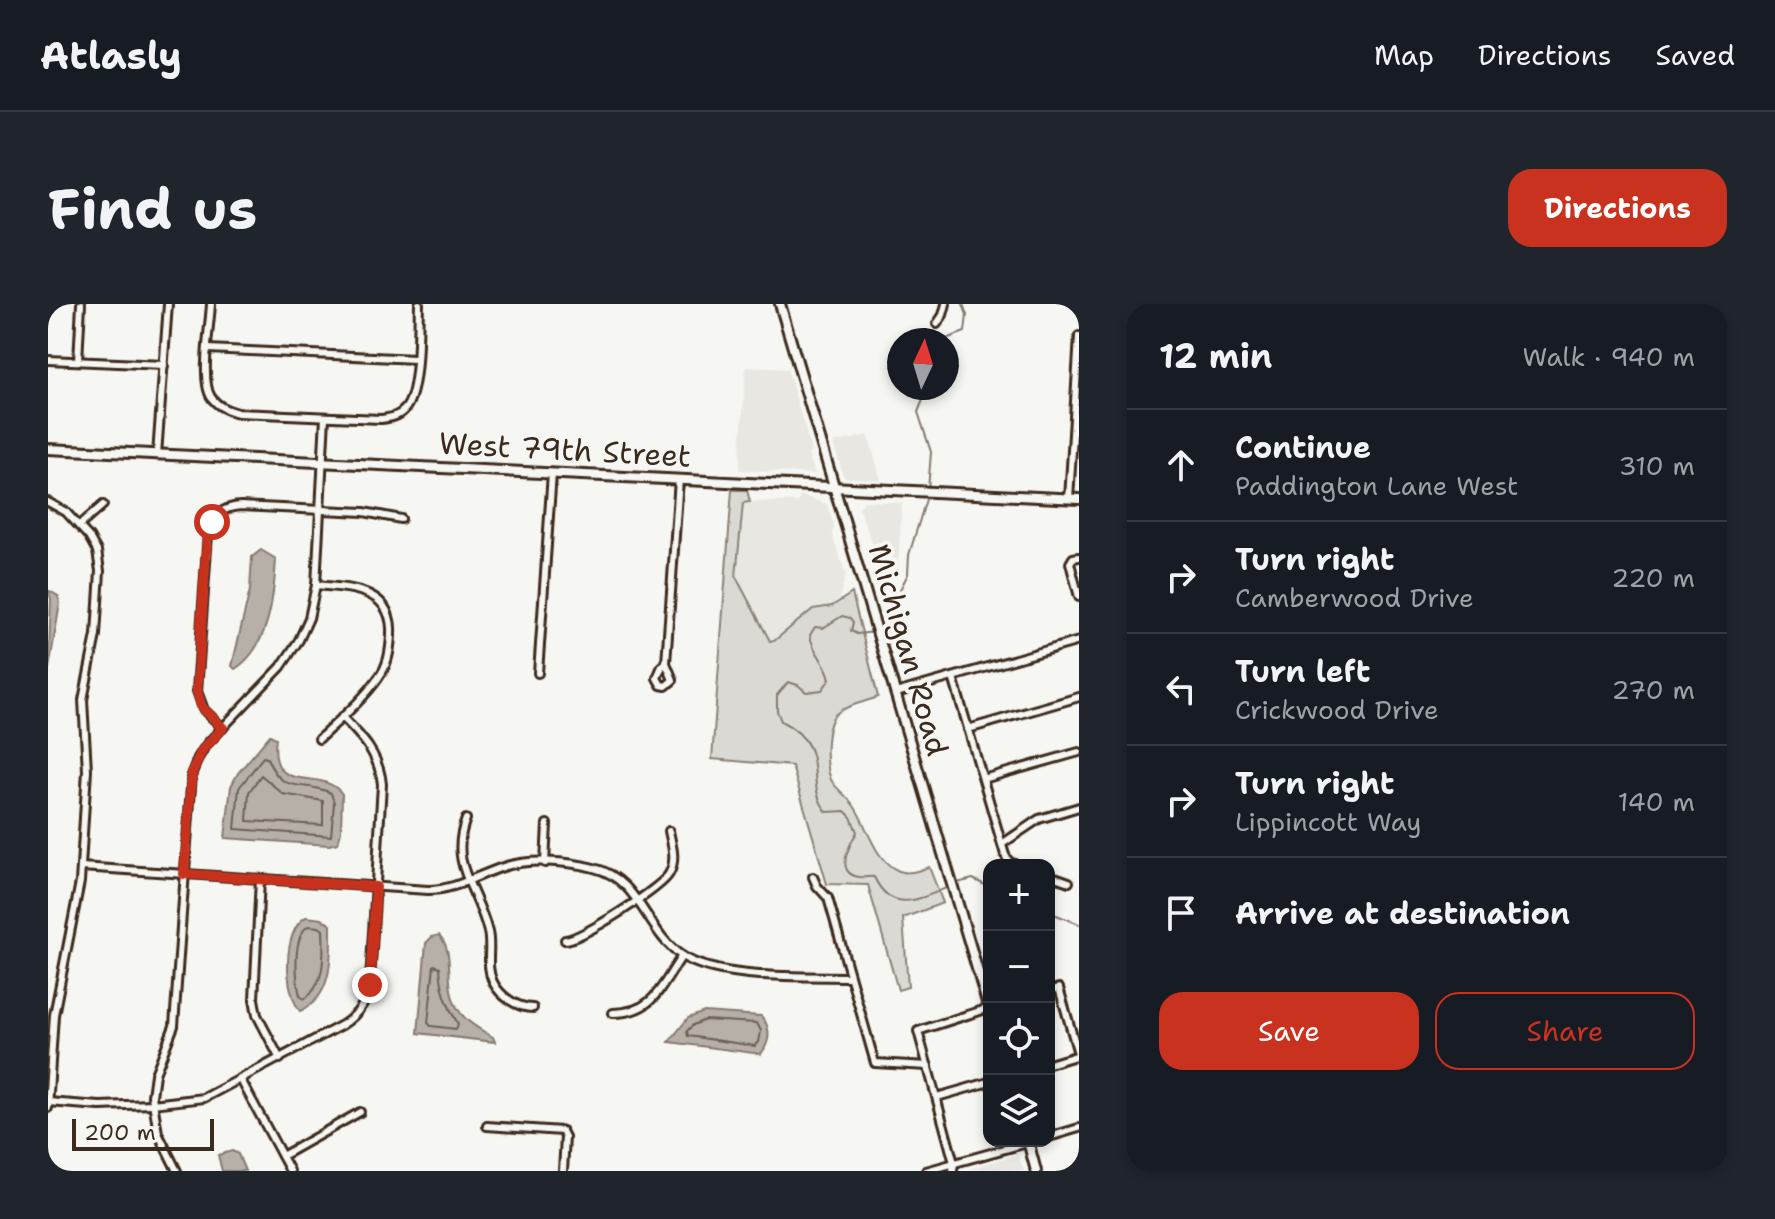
<!DOCTYPE html>
<html lang="en">
<head>
<meta charset="utf-8">
<style>
  :root { --surface:#171b24; --page:#20242c; --text:#f1f3f6; --muted:#9ea1a6; --line:#363941; --accent:#c8321e }
  body { margin:0; font-family:"Shantell Sans",sans-serif; background:var(--page); color:var(--text) }
  .controls { position:absolute; right:24px; bottom:24px; display:grid; overflow:hidden; border-radius:16px; box-shadow:0 4px 12px #0003 }
  .controls button { width:72px; height:72px; display:grid; place-items:center; padding:0; border:0; border-bottom:2px solid var(--line); background:var(--surface); color:var(--text); font:40px sans-serif }
  .compass { position:absolute; left:839px; top:24px; width:72px; height:72px; border-radius:50%; background:var(--surface); box-shadow:0 4px 12px #0003; rotate:4deg }
  .scale { position:absolute; left:24px; bottom:20px; width:142px; box-sizing:border-box; padding-left:8px; border:4px solid #3b2a1e; border-top:0; font-size:22px; line-height:28px; white-space:nowrap; color:#3b2a1e; -webkit-text-stroke:6px #f6f6f2; paint-order:stroke }
  .stop { position:absolute; width:24px; height:24px; margin:-18px; border:6px solid #c8321e; border-radius:50%; background:#fff }
  .stop.end { background:#c8321e; border-color:#fff; box-shadow:0 2px 8px #0008 }
  .list { margin:0; padding:0; list-style:none }
  h2 { display:flex; justify-content:space-between; align-items:center; height:104px; margin:0; padding:0 32px; font-size:34px }
  h2 small { font-size:26px; font-weight:400; color:var(--muted) }
  .list li { display:grid; grid-template-columns:52px 1fr auto; gap:24px; align-items:center; box-sizing:border-box; height:112px; padding:0 32px; border-top:2px solid var(--line) }
  .list b { display:block; font-size:30px; white-space:nowrap }
  .list p { margin:0; font-size:26px; white-space:nowrap; color:var(--muted) }
  .list em { font-size:26px; font-style:normal; color:var(--muted) }
  .actions { display:flex; gap:16px; padding:24px 32px }
  .actions a { flex:1; padding:18px 0; border:2px solid var(--accent); border-radius:24px; text-align:center; font-size:28px; color:var(--accent) }
  .actions .main { background:var(--accent); color:#fff }
  .icon { flex:none; width:44px; height:44px; fill:none; stroke:currentColor; stroke-width:2; stroke-linecap:round; stroke-linejoin:round }
  .map { position:relative; flex:none; width:1031px; height:867px; overflow:hidden; border-radius:24px }
  header { display:flex; align-items:center; gap:48px; box-sizing:border-box; height:112px; padding:0 40px; background:var(--surface); border-bottom:2px solid var(--line) }
  header strong { font-size:38px }
  nav { display:flex; gap:44px; margin-inline-start:auto; font-size:28px }
  .intro { display:flex; align-items:center; justify-content:space-between; box-sizing:border-box; height:192px; padding:0 48px }
  h1 { margin:0; font-size:56px }
  .button { padding:20px 36px; border-radius:24px; background:var(--accent); color:#fff; font-size:28px; font-weight:700 }
  main { display:flex; gap:48px; padding:0 48px }
  aside { flex:1; background:var(--surface); border-radius:24px; box-shadow:0 4px 12px #0003 }
  .map>svg:first-child { display:block }
  .built { fill:#e8e7e2 }
  .green { fill:#dad9d3; stroke:#8a8278; stroke-width:2 }
  .water { fill:#b6b0a9; stroke:#857a71; stroke-width:2 }
  .lines { fill:none; stroke-linecap:round; stroke-linejoin:round }
  .shore { stroke:#6c6056; stroke-width:2 }
  .stream { stroke:#857a71; stroke-width:2 }
  .minor-casing { stroke:#3b2a1e; stroke-width:12 }
  .major-casing { stroke:#3b2a1e; stroke-width:14 }
  .minor { stroke:#f6f6f2; stroke-width:6 }
  .major { stroke:#f6f6f2; stroke-width:8 }
  .route { stroke:#c8321e; stroke-width:10 }
  .labels { text-anchor:middle; stroke-width:8; stroke-linejoin:round; paint-order:stroke }
  .street-label { font-size:30px; fill:#3b2a1e; stroke:#f6f6f2 }
</style>
</head>
<body>
<header>
<strong>Atlasly</strong>
<nav><a>Map</a><a>Directions</a><a>Saved</a></nav>
</header>
<div class="intro"><h1>Find us</h1><a class="button">Directions</a></div>
<main>
<div class="map">
<svg width="1031" height="867" viewBox="0 0 1031 867">
  <rect width="100%" height="100%" fill="#f6f6f2"/>
  <filter id="ink" filterUnits="userSpaceOnUse"><feTurbulence type="fractalNoise" baseFrequency=".0125" numOctaves="2"/><feDisplacementMap in="SourceGraphic" scale="16" xChannelSelector="R" yChannelSelector="G"/><feConvolveMatrix kernelMatrix="1 2 1 2 8 2 1 2 1" color-interpolation-filters="sRGB"/></filter>
  <g filter="url(#ink)">
    <!-- built -->
    <g class="built">
      <path d="M698 63 739 65 759 131 763 148 760 150 767 170 691 166Z"/>
      <path d="M820 131 833 176 796 173 785 139Z"/>
      <path d="M752 191 779 200 786 223 784 231 798 271 791 295 784 302H771L726 337H722L688 273 695 198H750Z"/>
      <path d="M816 197 854 199 850 262 840 273 836 271 811 204Z"/>
      <path d="M970 850 976 867 922 865Z"/>
    </g>
    <!-- green -->
    <path class="green" d="M684 186H699L702 198 695 199 688 273 722 337H726L765 305 784 302 804 289 830 393C818 398 799 401 789 409 776 418 776 467 785 479 791 487 800 493 806 502 820 522 826 557 851 567 861 571 872 566 881 563L895 599 855 614 860 683 850 686 820 581 779 580 744 462 664 455Z"/>
    <!-- water -->
    <g class="water">
      <path d="M213 246 228 255C226 292 221 344 187 365L184 362 202 286 204 253Z"/>
      <path d="M0 286 10 292 12 299 0 371 3 295Z"/>
      <path d="M222 431 228 434C220 494 274 461 294 490L293 527 290 539 281 541 177 534 183 482 190 469Z"/>
      <path d="M258 613 274 615 283 621C283 651 286 693 252 707 236 688 234 626 258 613Z"/>
      <path d="M391 631C411 651 390 689 418 715 425 722 436 728 445 733L447 738 370 729 378 639 384 633Z"/>
      <path d="M656 708 713 712C724 724 722 738 713 750L621 738 640 714Z"/>
      <path d="M184 847 190 850 197 867H174L170 851Z"/>
    </g>
    <g class="lines">
      <!-- shore -->
      <g class="shore">
        <path d="M215 453 219 454C235 493 254 475 283 489L286 499 283 532 187 525 191 484Z"/>
        <path d="M213 471 235 490 275 497V521L199 517 201 488Z"/>
        <path d="M260 622 271 623 275 626C276 649 278 681 256 695L252 692C248 675 244 633 260 622Z"/>
        <path d="M386 661 392 663C393 685 399 701 410 720L408 725 383 722 380 719Z"/>
        <path d="M657 716 709 719 713 727 711 738 707 742 640 732 639 727 645 721Z"/>
      </g>
      <!-- stream -->
      <g class="stream">
        <path d="M895 36 917 28 919 11 915 0"/>
        <path d="M880 84 870 108 883 148 880 186"/>
        <path d="M833 326 843 324 848 310 845 299 860 270 861 251 879 192"/>
        <path d="M827 328 809 330 803 327 805 318 802 314 794 312 775 324 767 323 762 331C764 348 779 358 782 375L774 386 758 388 750 381 740 378 729 391V407L733 417C785 444 754 478 779 508L797 507 803 513 809 528C802 540 785 570 812 573 817 574 821 572 826 573 844 612 873 594 903 582"/>
        <path d="M909 579 925 575 941 583"/>
        <path d="M1001 608 1031 620"/>
      </g>
      <defs>
        <g id="minor">
          <path d="M163 0C162 21 152 76 163 93 170 103 179 106 190 109L333 115C341 114 350 113 356 106 372 91 370 23 371 0"/>
          <path d="M889 20 895 11 898 0"/>
          <path d="M160 45 367 55"/>
          <path d="M0 56 116 61"/>
          <path d="M30 57 33 0"/>
          <path d="M109 151 120 0"/>
          <path d="M1021 195 1031 32"/>
          <path d="M0 198 18 208 41 233 49 247 52 267 48 331 35 396 39 466 32 578 6 711 0 804"/>
          <path d="M31 222 55 201"/>
          <path d="M1031 253 1025 254 1022 259 1031 293"/>
          <path d="M268 281C304 284 346 285 343 332 342 347 340 361 331 373 315 396 291 416 271 435"/>
          <path d="M618 359 625 376 618 382 613 381 609 374 614 362 618 359 631 175"/>
          <path d="M490 369 504 169"/>
          <path d="M905 373 957 551 961 558 970 561"/>
          <path d="M848 389 1031 337"/>
          <path d="M175 424 156 406 149 387 160 230C164 212 175 203 193 202L316 208 353 215"/>
          <path d="M920 425 1031 393"/>
          <path d="M935 475 1031 448"/>
          <path d="M418 515C400 561 430 585 440 628 444 645 437 661 445 678 452 692 469 704 485 704"/>
          <path d="M954 540 991 515 1031 503"/>
          <path d="M497 559 499 520"/>
          <path d="M33 563 380 586C407 586 430 571 455 563 481 554 519 557 546 564 592 575 598 628 634 652 670 676 758 672 802 673"/>
          <path d="M1001 571 1021 578"/>
          <path d="M765 573 769 582 780 594 827 759 880 762"/>
          <path d="M212 575 206 695 209 711 232 755"/>
          <path d="M517 636C534 635 613 584 621 570 629 556 624 542 621 527"/>
          <path d="M1001 687 1011 684 1031 753"/>
          <path d="M565 709C606 709 613 682 634 652"/>
          <path d="M1001 760 1031 751"/>
          <path d="M193 776 242 867"/>
          <path d="M889 793 941 778"/>
          <path d="M0 798 52 802 104 800 156 794 294 721C310 711 320 697 322 677L334 480C331 450 314 433 294 413"/>
          <path d="M439 822 514 827 517 833 515 867"/>
          <path d="M1001 833 1031 824"/>
          <path d="M234 852 312 808"/>
          <path d="M129 867 110 829 104 792 107 770 126 722 144 469 150 454 159 440 233 363 251 336 261 314 268 281 277 113"/>
          <path d="M878 867 986 837"/>
          <path d="M905 867 906 859 870 727 941 704"/>
        </g>
        <g id="major">
          <path d="M732 0 941 705"/>
          <path d="M0 145 1031 195"/>
          <path d="M980 837 988 867"/>
        </g>
      </defs>
      <!-- minor casing -->
      <use href="#minor" class="minor-casing"/>
      <!-- major casing -->
      <use href="#major" class="major-casing"/>
      <!-- minor -->
      <use href="#minor" class="minor"/>
      <!-- major -->
      <use href="#major" class="major"/>
    </g>
  </g>
  <g class="lines" filter="url(#ink)">
    <!-- route -->
    <path class="route" d="M164 218 159 232 149 387 153 402 175 424 154 446 144 469 136 570 328 583 322 681"/>
  </g>
  <g class="labels">
    <!-- street labels -->
    <g class="street-label">
      <text transform="translate(517 146) rotate(3)" y="10">West 79th Street</text>
      <text transform="translate(860 346) rotate(74)" y="10">Michigan Road</text>
    </g>
  </g>
</svg>
<div class="controls">
<button>+</button>
<button>−</button>
<button><svg class="icon" aria-label="locate" viewBox="0 0 24 24"><circle cx="12" cy="12" r="6"/><path d="M12 2v4M12 18v4M2 12h4M18 12h4"/></svg></button>
<button><svg class="icon" aria-label="layers" viewBox="0 0 24 24"><path d="M12 4l9 5-9 5-9-5zM3 14l9 5 9-5"/></svg></button>
</div>
<svg class="compass" viewBox="-18 -18 36 36"><path d="M0-13l5 13h-10z" fill="#e53935"/><path d="M0 13l5-13h-10z" fill="#9ea1a6"/></svg>
<div class="scale">200 m</div>
<div class="stop" style="left:164px;top:218px"></div>
<div class="stop end" style="left:322px;top:681px"></div>
</div>
<aside>
<h2>12 min<small>Walk · 940 m</small></h2>
<ul class="list">
<li><svg class="icon" aria-label="ahead" viewBox="0 0 24 24"><path d="M12 20V5M6 11l6-6 6 6"/></svg><div><b>Continue</b><p>Paddington Lane West</p></div><em>310 m</em></li>
<li><svg class="icon" aria-label="right" viewBox="0 0 24 24"><path d="M7 20v-9h11M14 6l5 5-5 5"/></svg><div><b>Turn right</b><p>Camberwood Drive</p></div><em>220 m</em></li>
<li><svg class="icon" aria-label="left" viewBox="0 0 24 24"><path d="M17 20v-9H6M10 6l-5 5 5 5"/></svg><div><b>Turn left</b><p>Crickwood Drive</p></div><em>270 m</em></li>
<li><svg class="icon" aria-label="right" viewBox="0 0 24 24"><path d="M7 20v-9h11M14 6l5 5-5 5"/></svg><div><b>Turn right</b><p>Lippincott Way</p></div><em>140 m</em></li>
<li><svg class="icon" aria-label="arrive" viewBox="0 0 24 24"><path d="M6 21V4h12l-3 4 3 4H6"/></svg><div><b>Arrive at destination</b></div></li>
</ul>
<div class="actions"><a class="main">Save</a><a>Share</a></div>
</aside>
</main>
</body>
</html>
